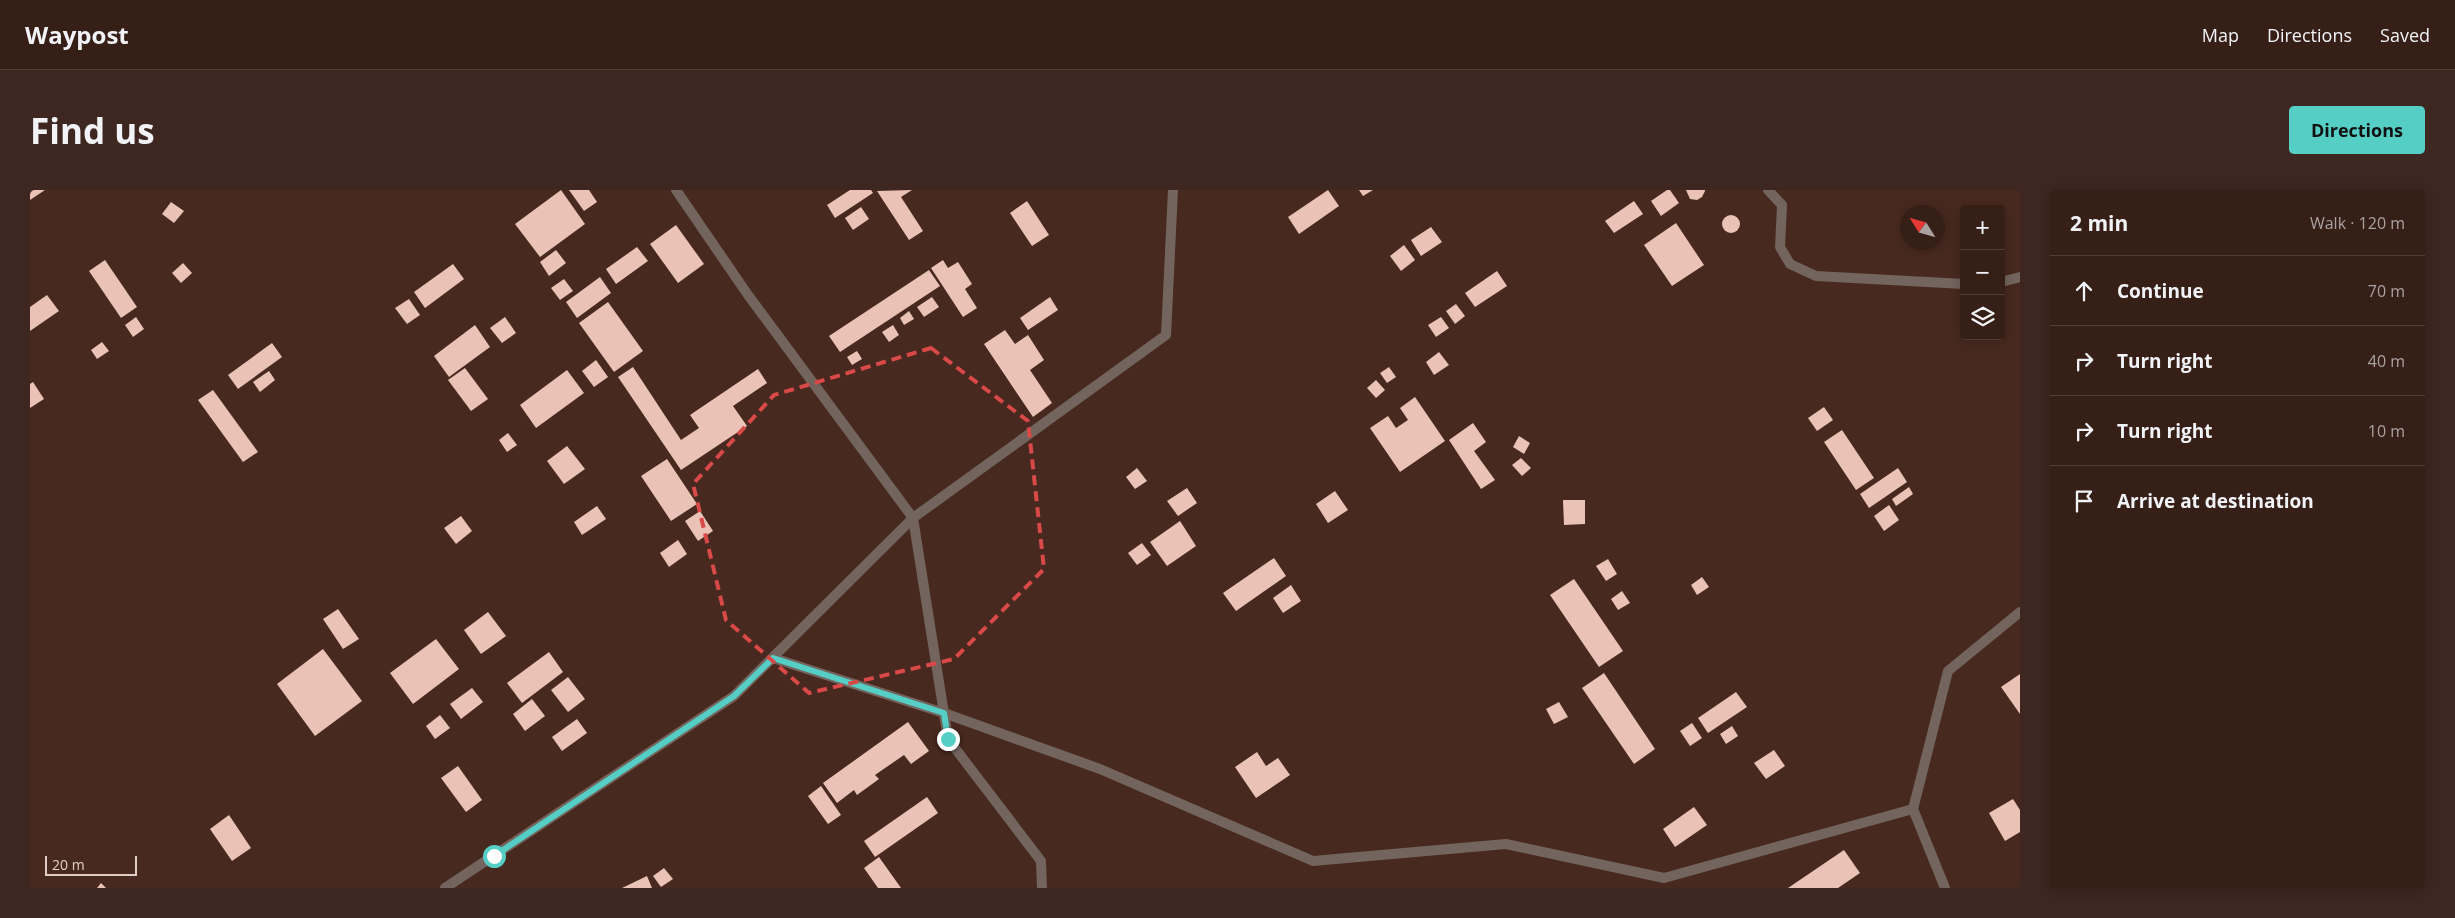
<!DOCTYPE html>
<html lang="en">
<head>
<meta charset="utf-8">
<style>
  :root { --surface:#351f17; --page:#3d2720; --text:#f1f3f6; --muted:#aaa2a1; --line:#4f3d36; --accent:#55cec5 }
  body { margin:0; font-family:"Open Sans",sans-serif; background:var(--page); color:var(--text) }
  .controls { position:absolute; right:15px; top:15px; display:grid; overflow:hidden; border-radius:5px; box-shadow:0 2px 12px #0003 }
  .controls button { width:45px; height:45px; display:grid; place-items:center; padding:0; border:0; border-bottom:1px solid var(--line); background:var(--surface); color:var(--text); font:25px sans-serif }
  .compass { position:absolute; left:1870px; top:15px; width:45px; height:45px; border-radius:50%; background:var(--surface); box-shadow:0 2px 12px #0003; rotate:307deg }
  .scale { position:absolute; left:15px; bottom:12px; width:92px; box-sizing:border-box; padding-left:5px; border:2px solid #e1cdc7; border-top:0; font-size:14px; line-height:18px; white-space:nowrap; color:#e1cdc7; -webkit-text-stroke:4px #47291f; paint-order:stroke }
  .stop { position:absolute; width:15px; height:15px; margin:-11px; border:4px solid #55cec5; border-radius:50%; background:#fff }
  .stop.end { background:#55cec5; border-color:#fff; box-shadow:0 1px 5px #0008 }
  .list { margin:0; padding:0; list-style:none }
  h2 { display:flex; justify-content:space-between; align-items:center; height:65px; margin:0; padding:0 20px; font-size:21px }
  h2 small { font-size:16px; font-weight:400; color:var(--muted) }
  .list li { display:grid; grid-template-columns:32px 1fr auto; gap:15px; align-items:center; box-sizing:border-box; height:70px; padding:0 20px; border-top:1px solid var(--line) }
  .list b { display:block; font-size:19px; white-space:nowrap }
  .list em { font-size:16px; font-style:normal; color:var(--muted) }
  .icon { flex:none; width:28px; height:28px; fill:none; stroke:currentColor; stroke-width:2; stroke-linecap:round; stroke-linejoin:round }
  .map { position:relative; flex:none; width:1990px; height:698px; overflow:hidden; border-radius:5px }
  header { display:flex; align-items:center; gap:30px; box-sizing:border-box; height:70px; padding:0 25px; background:var(--surface); border-bottom:1px solid var(--line) }
  header strong { font-size:24px }
  nav { display:flex; gap:28px; margin-inline-start:auto; font-size:18px }
  .intro { display:flex; align-items:center; justify-content:space-between; box-sizing:border-box; height:120px; padding:0 30px }
  h1 { margin:0; font-size:35px }
  .button { padding:12px 22px; border-radius:5px; background:var(--accent); color:#111; font-size:18px; font-weight:700 }
  main { display:flex; gap:30px; padding:0 30px }
  aside { flex:1; background:var(--surface); border-radius:5px; box-shadow:0 2px 12px #0003 }
  .map>svg:first-child { display:block }
  .building { fill:#ebc3b6 }
  .lines { fill:none; stroke-linecap:round; stroke-linejoin:round }
  .minor { stroke:#73645e; stroke-width:10 }
  .route { stroke:#55cec5; stroke-width:6 }
  .marked { fill:none; stroke:#d84948; stroke-width:4; stroke-dasharray:10 6; stroke-linejoin:round }
</style>
</head>
<body>
<header>
<strong>Waypost</strong>
<nav><a>Map</a><a>Directions</a><a>Saved</a></nav>
</header>
<div class="intro"><h1>Find us</h1><a class="button">Directions</a></div>
<main>
<div class="map">
<svg width="1990" height="698" viewBox="0 0 1990 698">
  <rect width="100%" height="100%" fill="#47291f"/>
  <!-- building -->
  <g class="building">
    <path d="M0 0H15L0 10Z"/>
    <path d="M531 0 555 34 510 67 485 34Z"/>
    <path d="M539 0H559L567 12 554 21Z"/>
    <path d="M820 0H841L843 3 805 28 797 15Z"/>
    <path d="M882 0 871 7 893 41 879 50 847 1Z"/>
    <path d="M1298 0 1309 16 1269 44 1258 27Z"/>
    <path d="M1329 0H1343L1333 6Z"/>
    <path d="M1637 0H1640L1649 13 1631 26 1621 11Z"/>
    <path d="M1656 0H1675V1L1672 7 1667 10 1660 9Z"/>
    <path d="M997 11 1019 45 1002 56 980 23Z"/>
    <path d="M1604 11 1613 24 1584 43 1575 31Z"/>
    <path d="M141 12 154 21 144 33 132 24Z"/>
    <path d="M831 17 839 29 823 40 815 28Z"/>
    <circle cx="1701" cy="34" r="9"/>
    <path d="M1646 33 1674 75 1642 96 1614 55Z"/>
    <path d="M646 35 674 74 648 93 620 54Z"/>
    <path d="M1401 37 1412 52 1391 66 1381 50Z"/>
    <path d="M1374 55 1385 70 1371 81 1360 66Z"/>
    <path d="M607 57 618 71 586 94 576 79Z"/>
    <path d="M526 60 536 73 519 86 510 72Z"/>
    <path d="M75 70 107 117 91 128 59 81Z"/>
    <path d="M913 70 918 78 928 72 942 94 935 99 947 118 933 127 901 78Z"/>
    <path d="M153 73 162 83 151 93 142 83Z"/>
    <path d="M423 74 434 89 395 118 384 102Z"/>
    <path d="M899 80 910 96 810 162 799 146Z"/>
    <path d="M1467 81 1477 96 1445 117 1435 103Z"/>
    <path d="M570 87 581 103 547 128 536 112Z"/>
    <path d="M534 89 543 101 530 110 521 98Z"/>
    <path d="M17 105 29 121 0 141V117Z"/>
    <path d="M902 107 909 117 894 127 887 117Z"/>
    <path d="M1020 107 1028 120 998 140 990 128Z"/>
    <path d="M379 109 390 125 377 134 365 118Z"/>
    <path d="M578 112 613 161 584 182 549 133Z"/>
    <path d="M1426 114 1435 126 1425 134 1416 121Z"/>
    <path d="M879 121 884 129 874 135 870 128Z"/>
    <path d="M106 127 114 139 103 147 95 135Z"/>
    <path d="M475 127 486 143 472 153 460 138Z"/>
    <path d="M1411 127 1419 138 1406 147 1398 135Z"/>
    <path d="M445 135 460 157 419 187 404 166Z"/>
    <path d="M863 135 869 145 859 152 852 142Z"/>
    <path d="M975 140 985 154 998 145 1014 170 1000 180 1022 213 1003 227 954 154Z"/>
    <path d="M72 152 79 161 67 169 61 160Z"/>
    <path d="M242 153 252 167 208 199 198 185Z"/>
    <path d="M827 161 832 169 822 175 817 167Z"/>
    <path d="M1409 162 1419 175 1404 185 1396 172Z"/>
    <path d="M566 170 578 187 564 197 552 181Z"/>
    <path d="M603 177 651 250 669 238 660 225 728 179 737 193 703 216 717 236 651 280 588 187Z"/>
    <path d="M1359 177 1366 187 1357 193 1350 183Z"/>
    <path d="M435 178 458 209 441 221 418 190Z"/>
    <path d="M537 180 554 203 506 238 490 215Z"/>
    <path d="M239 181 245 190 230 202 223 192Z"/>
    <path d="M1346 190 1355 200 1346 208 1337 198Z"/>
    <path d="M3 192 14 209 0 218V194Z"/>
    <path d="M183 200 228 262 213 272 168 210Z"/>
    <path d="M1385 207 1415 251 1370 282 1340 238 1358 226 1366 238 1378 230 1370 218Z"/>
    <path d="M1794 217 1803 230 1787 241 1778 228Z"/>
    <path d="M1443 233 1456 252 1444 261 1465 290 1451 299 1419 250Z"/>
    <path d="M1812 240 1844 288 1826 300 1794 252Z"/>
    <path d="M478 243 487 255 477 262 469 250Z"/>
    <path d="M1489 246 1500 253 1494 264 1483 257Z"/>
    <path d="M537 256 555 279 534 294 517 271Z"/>
    <path d="M1491 268 1501 278 1492 286 1482 275Z"/>
    <path d="M637 269 667 314 641 331 611 286Z"/>
    <path d="M1107 278 1117 291 1105 299 1096 287Z"/>
    <path d="M1868 278 1877 292 1839 318 1830 304Z"/>
    <path d="M1879 297 1883 304 1866 316 1862 309Z"/>
    <path d="M1157 298 1167 313 1148 326 1137 311Z"/>
    <path d="M1305 301 1318 320 1298 333 1286 314Z"/>
    <path d="M1533 310H1555V334L1534 335Z"/>
    <path d="M1859 315 1869 330 1854 341 1844 326Z"/>
    <path d="M567 316 576 329 552 345 544 332Z"/>
    <path d="M670 321 683 341 668 351 655 331Z"/>
    <path d="M431 326 442 341 426 354 414 338Z"/>
    <path d="M1150 331 1166 356 1137 376 1120 352Z"/>
    <path d="M648 350 657 364 639 377 630 363Z"/>
    <path d="M1112 353 1121 365 1107 375 1098 363Z"/>
    <path d="M1244 368 1256 386 1206 421 1193 403Z"/>
    <path d="M1578 369 1587 384 1576 391 1566 376Z"/>
    <path d="M1672 387 1679 397 1667 405 1661 395Z"/>
    <path d="M1544 389 1593 461 1569 477 1520 405Z"/>
    <path d="M1261 395 1271 411 1253 423 1243 408Z"/>
    <path d="M1592 401 1600 413 1588 420 1581 409Z"/>
    <path d="M308 419 329 449 313 459 293 429Z"/>
    <path d="M458 422 476 446 451 464 434 440Z"/>
    <path d="M406 449 429 479 383 514 360 483Z"/>
    <path d="M293 459 332 511 285 546 247 494Z"/>
    <path d="M519 462 533 482 492 513 477 493Z"/>
    <path d="M1574 483 1625 559 1604 574 1552 498Z"/>
    <path d="M1990 484V524L1971 497Z"/>
    <path d="M538 487 555 509 538 522 521 500Z"/>
    <path d="M442 498 453 512 431 529 420 514Z"/>
    <path d="M1706 502 1717 517 1678 543 1668 528Z"/>
    <path d="M502 509 515 526 495 541 483 524Z"/>
    <path d="M1529 512 1538 527 1524 534 1516 519Z"/>
    <path d="M410 525 420 538 405 549 396 536Z"/>
    <path d="M547 529 557 543 532 561 522 547Z"/>
    <path d="M878 532 899 561 881 574 874 565 845 585 849 589 827 605 824 600 807 613 793 593Z"/>
    <path d="M1662 533 1672 548 1660 556 1650 541Z"/>
    <path d="M1702 536 1708 546 1696 554 1690 544Z"/>
    <path d="M1744 560 1755 576 1736 589 1724 573Z"/>
    <path d="M1227 562 1236 576 1248 568 1260 585 1226 608 1205 577Z"/>
    <path d="M428 576 452 610 436 622 411 588Z"/>
    <path d="M791 596 811 625 798 634 778 606Z"/>
    <path d="M897 607 908 623 845 667 834 651Z"/>
    <path d="M1983 609 1990 620V642L1975 651 1959 623Z"/>
    <path d="M1664 617 1677 635 1645 657 1633 639Z"/>
    <path d="M199 625 221 658 202 671 180 639Z"/>
    <path d="M1814 660 1830 683 1808 698H1758Z"/>
    <path d="M849 667 871 698H848L834 678Z"/>
    <path d="M634 678 643 689 631 697 623 686Z"/>
    <path d="M617 686 622 698H592Z"/>
    <path d="M71 693 76 698H67Z"/>
  </g>
  <g class="lines">
    <!-- minor -->
    <g class="minor">
      <path d="M646 0 718 105 883 328 1136 145 1143 0"/>
      <path d="M1738 0 1752 15 1750 57 1760 74 1786 86 1934 94"/>
      <path d="M1971 92 1990 87"/>
      <path d="M883 328 918 549 1011 671 1012 698"/>
      <path d="M743 468 914 523 1070 579 1283 671 1476 654 1634 688 1883 619"/>
      <path d="M415 698 704 506 883 328"/>
      <path d="M1915 698 1883 619 1918 481 1990 422"/>
    </g>
  </g>
  <g class="lines">
    <!-- route -->
    <path class="route" d="M464 666 704 506 743 468 914 523 918 549"/>
  </g>
  <!-- marked area -->
  <path class="marked" d="M901 158 998 231 1014 379 924 469 779 503 696 430 663 294 744 205Z"/>
</svg>
<div class="controls">
<button>+</button>
<button>−</button>
<button><svg class="icon" aria-label="layers" viewBox="0 0 24 24"><path d="M12 4l9 5-9 5-9-5zM3 14l9 5 9-5"/></svg></button>
</div>
<svg class="compass" viewBox="-18 -18 36 36"><path d="M0-13l5 13h-10z" fill="#e53935"/><path d="M0 13l5-13h-10z" fill="#aaa2a1"/></svg>
<div class="scale">20 m</div>
<div class="stop" style="left:464px;top:666px"></div>
<div class="stop end" style="left:918px;top:549px"></div>
</div>
<aside>
<h2>2 min<small>Walk · 120 m</small></h2>
<ul class="list">
<li><svg class="icon" aria-label="ahead" viewBox="0 0 24 24"><path d="M12 20V5M6 11l6-6 6 6"/></svg><div><b>Continue</b></div><em>70 m</em></li>
<li><svg class="icon" aria-label="right" viewBox="0 0 24 24"><path d="M7 20v-9h11M14 6l5 5-5 5"/></svg><div><b>Turn right</b></div><em>40 m</em></li>
<li><svg class="icon" aria-label="right" viewBox="0 0 24 24"><path d="M7 20v-9h11M14 6l5 5-5 5"/></svg><div><b>Turn right</b></div><em>10 m</em></li>
<li><svg class="icon" aria-label="arrive" viewBox="0 0 24 24"><path d="M6 21V4h12l-3 4 3 4H6"/></svg><div><b>Arrive at destination</b></div></li>
</ul>
</aside>
</main>
</body>
</html>
